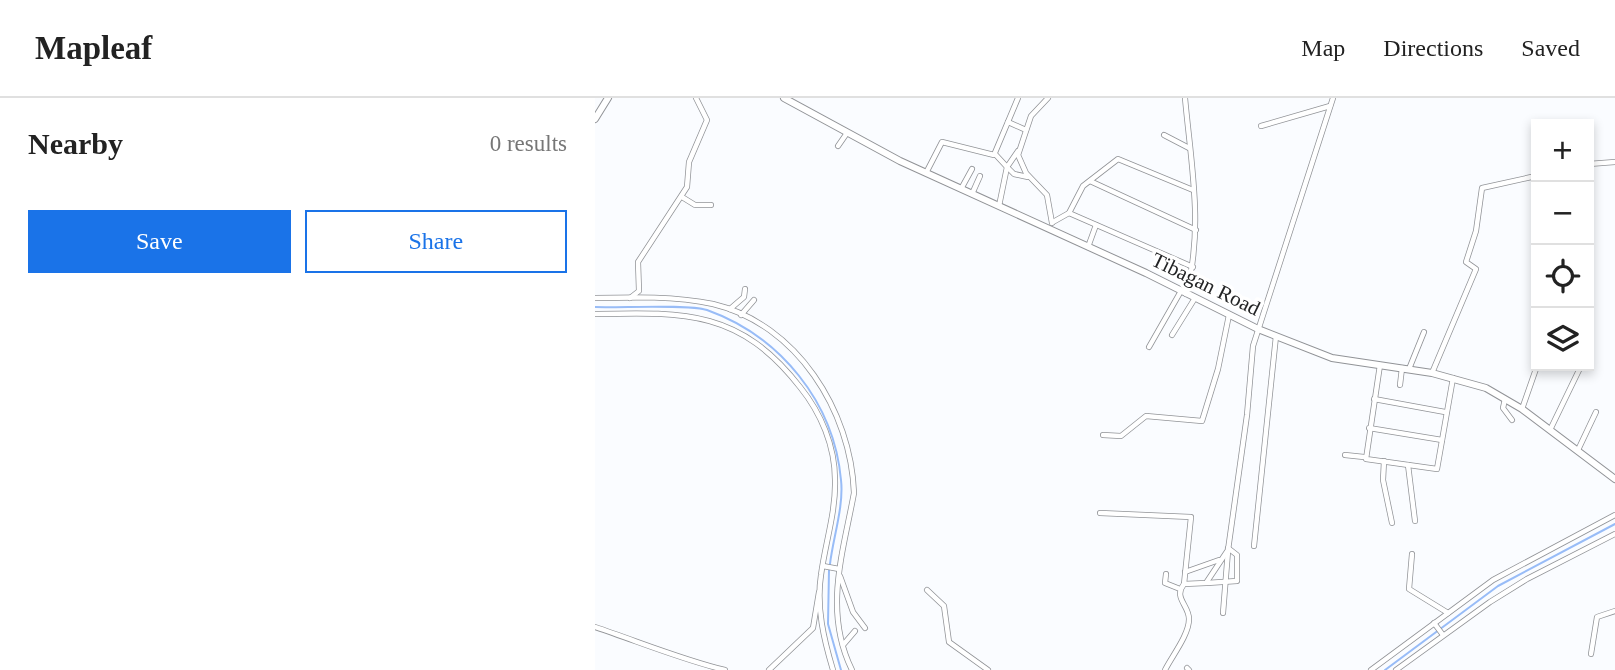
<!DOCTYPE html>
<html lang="en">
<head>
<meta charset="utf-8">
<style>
  :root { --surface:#fff; --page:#f6f6f6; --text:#222; --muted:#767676; --line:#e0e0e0; --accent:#1a73e8 }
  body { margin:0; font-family:"Times New Roman",serif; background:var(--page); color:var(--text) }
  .controls { position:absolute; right:21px; top:21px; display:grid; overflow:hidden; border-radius:0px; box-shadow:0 4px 10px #0003 }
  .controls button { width:63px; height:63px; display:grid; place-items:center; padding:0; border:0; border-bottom:2px solid var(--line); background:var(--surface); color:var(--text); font:35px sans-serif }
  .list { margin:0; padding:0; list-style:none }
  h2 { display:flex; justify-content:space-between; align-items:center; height:91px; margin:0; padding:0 28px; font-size:30px }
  h2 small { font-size:23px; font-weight:400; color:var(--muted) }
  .actions { display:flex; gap:14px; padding:21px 28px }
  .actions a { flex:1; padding:16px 0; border:2px solid var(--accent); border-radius:0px; text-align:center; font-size:24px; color:var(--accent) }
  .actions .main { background:var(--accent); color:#fff }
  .icon { flex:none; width:38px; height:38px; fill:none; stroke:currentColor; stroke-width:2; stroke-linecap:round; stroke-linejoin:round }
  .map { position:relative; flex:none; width:1020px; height:572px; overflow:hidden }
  header { display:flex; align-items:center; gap:42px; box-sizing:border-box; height:98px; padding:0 35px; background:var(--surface); border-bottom:2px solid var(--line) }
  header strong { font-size:33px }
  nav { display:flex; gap:38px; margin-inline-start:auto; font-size:24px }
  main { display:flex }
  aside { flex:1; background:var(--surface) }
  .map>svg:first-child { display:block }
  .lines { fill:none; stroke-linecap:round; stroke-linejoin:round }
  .stream { stroke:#98bcf7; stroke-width:2 }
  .minor-casing { stroke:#919397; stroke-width:6 }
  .secondary-casing { stroke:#919397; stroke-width:8 }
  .minor { stroke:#fff; stroke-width:4.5 }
  .secondary { stroke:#fff; stroke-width:6 }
  .labels { text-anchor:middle; stroke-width:7; stroke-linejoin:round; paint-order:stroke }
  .street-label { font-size:21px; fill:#232425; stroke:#fff }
</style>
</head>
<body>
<header>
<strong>Mapleaf</strong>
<nav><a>Map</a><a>Directions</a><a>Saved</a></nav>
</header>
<main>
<aside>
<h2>Nearby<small>0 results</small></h2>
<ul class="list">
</ul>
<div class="actions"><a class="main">Save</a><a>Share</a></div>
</aside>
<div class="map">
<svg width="1020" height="572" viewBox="0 0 1020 572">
  <rect width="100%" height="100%" fill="#fafcff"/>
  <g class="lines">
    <!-- stream -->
    <g class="stream">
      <path d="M0 209C24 210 93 206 112 212 185 238 239 304 246 382 249 408 238 440 235 466"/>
      <path d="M234 472 233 526 246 572"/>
      <path d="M790 572 903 488 1020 426"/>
    </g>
    <defs>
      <g id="minor">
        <path d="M453 0 436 18 423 57 431 75 452 97 457 125"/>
        <path d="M590 0C596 66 609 131 591 196"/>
        <path d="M413 24 431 32"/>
        <path d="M666 28 735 8"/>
        <path d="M569 37 594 50"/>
        <path d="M243 48 252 35"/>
        <path d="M423 53 412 69 419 76 433 79"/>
        <path d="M400 56 412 69 404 108"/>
        <path d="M994 66 1020 64"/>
        <path d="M331 75 347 44 399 57 423 0"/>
        <path d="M495 83 601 132"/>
        <path d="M366 91 377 71"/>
        <path d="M377 96 385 78"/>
        <path d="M87 99 100 107H116"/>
        <path d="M474 115 598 169"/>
        <path d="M458 124 474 115 488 88 523 61 598 92"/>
        <path d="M493 149 501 127"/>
        <path d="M0 200C39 199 80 198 118 206 202 226 256 313 259 395 248 455 228 513 257 572"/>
        <path d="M35 200 44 193 43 164 92 89 94 64 112 22 101 0"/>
        <path d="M135 211 149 199 150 191"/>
        <path d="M0 216C90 214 145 212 205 289 226 315 240 348 240 382 241 414 230 446 226 477 221 509 229 542 238 572"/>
        <path d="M146 217 159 202"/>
        <path d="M577 237 600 200"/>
        <path d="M554 249 586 193"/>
        <path d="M785 267 771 361 842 371 858 280"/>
        <path d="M814 271 829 234"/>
        <path d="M837 275 881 171 871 164 881 133 887 90 941 78"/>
        <path d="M805 287 807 270"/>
        <path d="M779 301 850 314"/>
        <path d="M910 301 908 310 917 322"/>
        <path d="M927 311 942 268"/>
        <path d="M774 330 847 342"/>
        <path d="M955 332 986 268"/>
        <path d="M508 337 526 338 551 318 607 323 623 271 634 217"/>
        <path d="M983 352 1001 314"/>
        <path d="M750 357 769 359"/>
        <path d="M789 363 788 382 797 425"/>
        <path d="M813 367 820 423"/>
        <path d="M505 415 596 419 589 486"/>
        <path d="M659 448 681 238"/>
        <path d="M817 456 814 491 853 515"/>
        <path d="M228 468 244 471"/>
        <path d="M590 474 624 462"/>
        <path d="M571 476 570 485 585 491"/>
        <path d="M245 478 258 514 270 530"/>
        <path d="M612 485 642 483V457L633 450"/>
        <path d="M332 492 349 508 354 544 393 572"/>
        <path d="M628 515 633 453"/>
        <path d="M839 525 848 537"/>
        <path d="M0 529C42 543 88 562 130 572"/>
        <path d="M248 547 260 533"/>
        <path d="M996 556 1002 519 1020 513"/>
        <path d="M592 570 594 572"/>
        <path d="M174 572 218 530 224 494"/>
        <path d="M570 572C577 558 594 537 594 521 594 507 578 500 589 486L611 485 633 452 652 317 658 248 738 0"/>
        <path d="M776 572 898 482 1020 417"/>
        <path d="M801 572 895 504 932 481 1020 436"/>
      </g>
      <g id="secondary">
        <path d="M189 0 305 63 551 175 663 231 737 260 837 275 891 290 927 311 1020 381"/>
        <path d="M0 21 13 0"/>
      </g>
    </defs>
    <!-- minor casing -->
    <use href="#minor" class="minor-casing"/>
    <!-- secondary casing -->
    <use href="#secondary" class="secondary-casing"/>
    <!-- minor -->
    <use href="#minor" class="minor"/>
    <!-- secondary -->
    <use href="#secondary" class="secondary"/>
  </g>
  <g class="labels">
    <!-- street labels -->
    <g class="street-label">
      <text transform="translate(611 186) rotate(26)" y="7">Tibagan Road</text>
    </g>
  </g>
</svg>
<div class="controls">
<button>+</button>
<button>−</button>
<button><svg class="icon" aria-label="locate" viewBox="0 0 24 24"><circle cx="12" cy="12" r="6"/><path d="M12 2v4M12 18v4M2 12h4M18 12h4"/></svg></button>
<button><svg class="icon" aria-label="layers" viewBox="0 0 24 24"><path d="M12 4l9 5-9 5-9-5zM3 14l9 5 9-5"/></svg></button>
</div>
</div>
</main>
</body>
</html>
